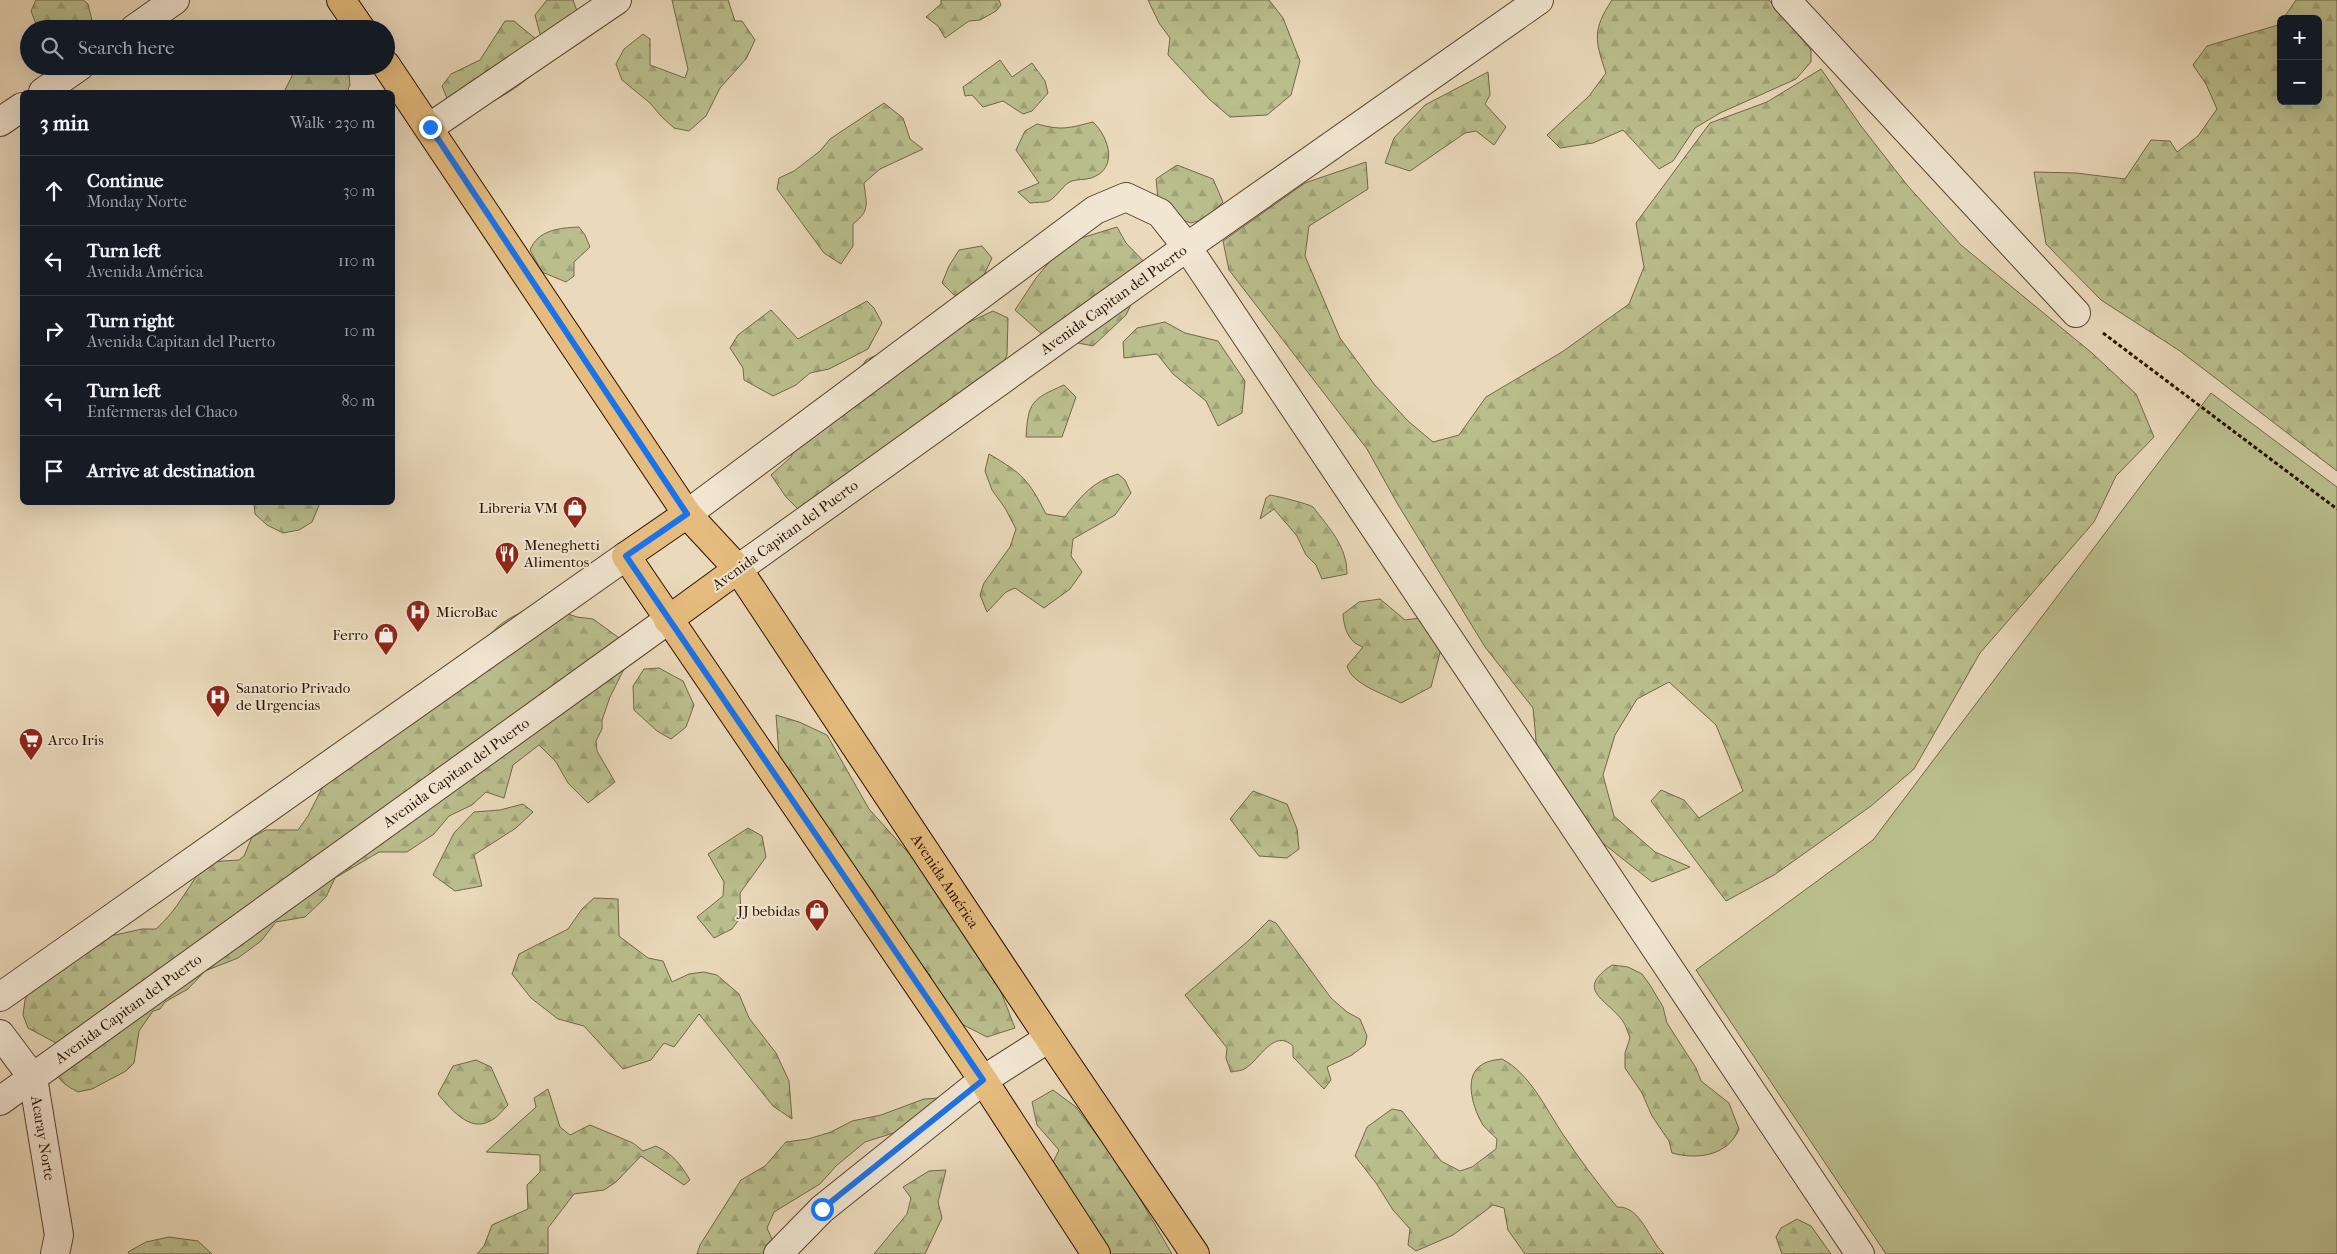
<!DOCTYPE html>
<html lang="en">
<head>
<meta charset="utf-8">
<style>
  :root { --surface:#171b24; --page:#20242c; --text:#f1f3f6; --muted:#9ea1a6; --line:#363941 }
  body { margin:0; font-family:"IM FELL French Canon",serif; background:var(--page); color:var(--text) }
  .controls { position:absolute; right:15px; top:15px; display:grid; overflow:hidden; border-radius:8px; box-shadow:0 5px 20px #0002 }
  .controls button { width:45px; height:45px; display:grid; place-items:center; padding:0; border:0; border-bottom:1px solid var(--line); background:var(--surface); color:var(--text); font:25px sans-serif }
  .stop { position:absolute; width:15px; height:15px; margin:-11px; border:4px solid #1a73e8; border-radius:50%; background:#fff }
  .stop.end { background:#1a73e8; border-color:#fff; box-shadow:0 1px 5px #0008 }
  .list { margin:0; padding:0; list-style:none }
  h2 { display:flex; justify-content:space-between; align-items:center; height:65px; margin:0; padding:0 20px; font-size:21px }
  h2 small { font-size:16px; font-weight:400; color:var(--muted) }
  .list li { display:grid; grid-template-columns:32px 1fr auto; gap:15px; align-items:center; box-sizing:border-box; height:70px; padding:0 20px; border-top:1px solid var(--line) }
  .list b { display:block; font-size:19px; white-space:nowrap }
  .list p { margin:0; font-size:16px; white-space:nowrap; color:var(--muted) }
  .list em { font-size:16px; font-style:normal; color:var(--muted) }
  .icon { flex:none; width:28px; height:28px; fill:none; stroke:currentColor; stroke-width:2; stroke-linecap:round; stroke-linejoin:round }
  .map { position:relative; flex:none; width:2337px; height:1254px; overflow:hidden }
  .search { position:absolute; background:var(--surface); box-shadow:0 5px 20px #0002; left:20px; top:20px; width:375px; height:55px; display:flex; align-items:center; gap:12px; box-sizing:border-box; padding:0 18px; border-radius:28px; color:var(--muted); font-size:19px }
  .panel { position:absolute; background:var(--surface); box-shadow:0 5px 20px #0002; left:20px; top:90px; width:375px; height:415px; border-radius:8px }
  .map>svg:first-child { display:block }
  .forest { fill:url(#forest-firs); stroke:#726747 }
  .park { fill:#babe8d; stroke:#726747 }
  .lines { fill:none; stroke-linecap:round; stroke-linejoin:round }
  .minor-casing { stroke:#5a422f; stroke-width:30 }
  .major-casing { stroke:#2a1001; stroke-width:30 }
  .path { stroke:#2a1001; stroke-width:3; stroke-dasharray:4 2.5; stroke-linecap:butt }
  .minor { stroke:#f1e6d2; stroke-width:28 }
  .major { stroke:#e5bc7d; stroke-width:28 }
  .route { stroke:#1a73e8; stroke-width:6 }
  .labels { text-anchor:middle; stroke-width:4; stroke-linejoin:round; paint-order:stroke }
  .street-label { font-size:15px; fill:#2a1001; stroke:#f1e6d2 }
  .poi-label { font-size:15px; fill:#2a1001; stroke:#f1e6d2; text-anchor:start }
</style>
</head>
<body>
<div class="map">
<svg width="2337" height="1254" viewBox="0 0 2337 1254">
  <defs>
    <pattern id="forest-firs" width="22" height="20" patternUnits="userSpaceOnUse" patternTransform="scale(1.25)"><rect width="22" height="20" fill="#babe8d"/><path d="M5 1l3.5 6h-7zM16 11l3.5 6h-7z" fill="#a0a278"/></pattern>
  </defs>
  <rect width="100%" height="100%" fill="#ead9ba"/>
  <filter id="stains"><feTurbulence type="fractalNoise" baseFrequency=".004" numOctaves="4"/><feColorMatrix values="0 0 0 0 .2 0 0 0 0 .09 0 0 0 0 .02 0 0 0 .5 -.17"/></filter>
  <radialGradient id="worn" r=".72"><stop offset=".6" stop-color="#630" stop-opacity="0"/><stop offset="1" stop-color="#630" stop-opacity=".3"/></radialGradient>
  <!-- forest -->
  <g class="forest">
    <path d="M36 0H83L88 4 93 25 91 29H38L31 11Z"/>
    <path d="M547 0H573L578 14 556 38 540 34 535 15Z"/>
    <path d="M672 0H728L735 21H742L755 40 746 59 720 88 706 116 689 131 674 128 661 116 650 103 622 80 616 64 624 49 643 34 650 39V65L685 78 688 69Z"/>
    <path d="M941 0H999L1001 5 996 11 980 20 969 21 945 38 938 26 926 17 941 4Z"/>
    <path d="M1148 0H1269L1283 18 1300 61 1291 95 1267 115 1230 117 1209 99 1168 55 1170 38 1159 23Z"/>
    <path d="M1612 0H1769L1811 50V62L1796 79 1720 113 1695 128 1673 161 1659 169 1623 130 1593 143 1560 148 1547 135 1589 96 1606 73C1595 41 1592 30 1612 0Z"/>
    <path d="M2296 0H2337V471L2180 351 2101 300 2046 244 2034 172 2076 173 2125 179 2151 140 2170 141 2177 152 2198 136 2217 109 2206 84 2193 65 2207 46 2278 25 2281 21V101H2318V19H2283Z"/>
    <path d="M505 21H514L537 40 544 62C523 87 496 100 467 115L449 103 442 86 451 74 480 60Z"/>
    <path d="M1000 60 1012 77 1032 63 1045 81 1048 93 1032 111 1023 114 1003 101 983 107 972 95 965 96 963 87Z"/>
    <path d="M297 66H348L350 85 347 92H284Z"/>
    <path d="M1821 69 1861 126 1907 185 1961 245 2092 353 2136 394 2154 437 2116 476 2094 522 1980 653 1914 769 1871 806 1774 875 1726 901 1651 801 1661 790 1684 800 1699 818 1743 791 1716 725 1669 682 1637 699 1615 735 1603 775 1614 816 1655 852 1690 867 1652 882 1566 814 1537 751 1533 708 1485 647 1397 503 1367 449 1229 270 1223 241 1305 183 1366 162 1368 189 1309 226 1305 256 1340 338 1374 384 1408 421 1433 442 1459 435 1486 397 1562 352 1629 304 1644 267 1636 223 1710 123 1767 102Z"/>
    <path d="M1488 72 1490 95 1485 104 1506 127 1494 145 1476 131 1465 133 1410 171 1385 163 1394 138 1425 105Z"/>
    <path d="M884 103 903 118 910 139 923 149 880 169 864 183C866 204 871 210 853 224V246L841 264 824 253 777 189 779 178 794 171 820 151 830 139Z"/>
    <path d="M1093 122C1109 137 1119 169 1091 178 1085 180 1078 179 1072 181 1063 184 1058 196 1049 201 1044 203 1035 202 1030 203L1018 192 1039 183 1016 150 1025 131 1037 124C1063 131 1068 128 1093 122Z"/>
    <path d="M1177 165 1213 179 1223 202 1208 218 1191 223 1168 215 1158 199 1156 179Z"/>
    <path d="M579 227 585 235 590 247 574 262V276L566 282 542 272 530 250C538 230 559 228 579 227Z"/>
    <path d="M1117 227 1126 243 1149 267 1126 315 1093 346 1044 336 1015 310 1036 278 1065 243Z"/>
    <path d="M982 246 992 258 983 277 964 297 954 295 942 283 949 266 959 250Z"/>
    <path d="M867 301 874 308 882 323 868 349 829 369 810 373 796 385 773 396 744 380 743 368 730 348 738 335 771 310 798 339Z"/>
    <path d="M993 311 1008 318 1007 355 1000 370 978 379 799 510 786 497 771 475 791 457 814 404 840 401 866 360 889 349 965 324Z"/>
    <path d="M1165 322 1185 333 1218 341 1245 381 1242 413 1218 426 1206 401 1173 374 1157 354 1124 358 1123 342 1137 328Z"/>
    <path d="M1064 385 1076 397 1062 437H1026C1028 402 1032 399 1064 385Z"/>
    <path d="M989 454C1023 474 1028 479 1046 514L1065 517C1080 497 1093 481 1118 474L1125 480 1131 493 1115 515 1073 539 1071 556 1082 572 1070 589 1044 608 1015 588 1006 592 987 612 980 595 984 583 1010 547 1016 529 1005 508 992 490 985 471Z"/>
    <path d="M1270 495C1277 496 1309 504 1313 507 1329 528 1347 546 1347 574L1322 579 1316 565 1306 555 1297 536 1274 509 1260 519 1266 498Z"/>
    <path d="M254 503V502L320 503 312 522 299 530 283 533 267 525 255 514Z"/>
    <path d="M1380 599 1405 620 1420 618 1441 649 1431 687 1401 703C1385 694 1352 685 1347 666L1363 647C1348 642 1344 628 1343 614L1359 602Z"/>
    <path d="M539 604 577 617 593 619 622 640 624 669 610 697 602 720V729L596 741 597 751 615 782 588 803 568 783 556 762 539 745 513 765 504 798 486 792 472 805 449 816 434 834 407 852H379L335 878 326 897 305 917 276 922 261 941 238 958 205 971 188 989 165 1002 160 1009 153 1011 139 1031 134 1063 126 1071 92 1089 78 1092C52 1079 54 1070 58 1044L28 1028 23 1015 25 1000 35 980 92 940 142 929H156C178 910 189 884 207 862L239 860 244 856 252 837 266 830H298L308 816 328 776 345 738 404 695 417 694 486 640C500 620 518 614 539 604Z"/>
    <path d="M659 668 683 681 694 705 686 727 671 739 657 731 634 710 633 686 644 669Z"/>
    <path d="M776 715 799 722 827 735 869 809 931 878 1001 992 1015 1028 987 1037 946 1016 930 975 883 915 780 768Z"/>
    <path d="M1253 791 1287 804 1297 829 1299 849 1287 858 1259 856 1230 819Z"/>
    <path d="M523 804 533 812 516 828 474 855 482 886 455 891 433 875 454 833 474 812 500 810Z"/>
    <path d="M748 828 762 836 766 857 740 893 741 917 732 929 714 938 697 917 723 896 724 882 708 854Z"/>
    <path d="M594 898 618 899 619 936 648 958 663 961 672 982 689 974 704 972 717 975 739 994 749 1018 776 1053 789 1081 792 1119 773 1106 699 1014 674 1047 664 1043 651 1060 623 1069 584 1026 558 1019 531 998 512 974 519 954 568 929 582 909Z"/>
    <path d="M1269 920 1276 923 1331 998 1347 1012 1360 1019 1367 1036 1365 1045 1352 1055 1327 1067 1331 1080 1324 1089 1293 1057V1046C1274 1028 1260 1059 1246 1068 1243 1071 1235 1071 1231 1072L1226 1058 1227 1048 1185 995 1248 941Z"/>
    <path d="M1612 965 1628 967 1642 974 1650 985 1663 1007 1667 1023 1696 1068 1701 1081 1729 1103 1739 1129C1728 1156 1697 1160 1672 1153L1669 1141 1652 1116 1642 1093 1625 1068V1053L1630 1038C1628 1033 1626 1025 1622 1020 1605 998 1575 990 1612 965Z"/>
    <path d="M1502 1059C1530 1074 1545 1107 1562 1133 1579 1158 1597 1183 1617 1207 1641 1206 1648 1239 1664 1254H1525L1508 1230 1504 1208 1493 1205 1453 1235 1416 1251 1408 1245 1410 1229 1393 1210 1376 1183 1355 1156 1367 1127 1392 1109 1402 1111 1441 1161 1460 1171 1472 1167 1496 1149 1497 1139C1493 1135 1487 1130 1483 1125 1474 1111 1463 1078 1480 1066 1486 1061 1494 1060 1502 1059Z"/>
    <path d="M476 1060 491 1067 508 1105C503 1110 497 1118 490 1121 469 1133 449 1107 438 1094L453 1066Z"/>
    <path d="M548 1089 560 1127 570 1135 590 1125 633 1143 643 1151 656 1146C673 1154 681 1165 690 1180L684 1185 641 1156 616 1182 604 1190 574 1194 548 1228V1254H477L484 1246 492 1225 528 1209 527 1185 540 1172V1155L486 1152 536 1107 534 1098Z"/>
    <path d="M1053 1090 1076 1107 1125 1173 1172 1254H1105L1046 1177 1059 1150 1037 1125 1032 1102Z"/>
    <path d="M939 1098 922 1124 865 1142 836 1166 820 1184 774 1212 767 1228 775 1246 771 1254H697L700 1245 741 1180 765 1166 786 1142 808 1139 831 1132 852 1121 881 1115 924 1099Z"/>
    <path d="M946 1170 938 1202 942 1218 925 1254H874L907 1214 911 1198 903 1187 929 1171Z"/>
    <path d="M1797 1219 1811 1226 1831 1254H1782L1776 1237 1781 1228Z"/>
    <path d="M169 1237 198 1241 212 1254H129L128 1252 146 1242Z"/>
  </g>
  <!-- park -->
  <path class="park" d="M2211 393 2337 487V1254H1886L1696 970 1873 840Z"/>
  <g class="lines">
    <defs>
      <g id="minor">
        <path d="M1786 0 2076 313"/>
        <path d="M134 29 175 0"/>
        <path d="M43 92 80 66"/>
        <path d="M0 122 22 107"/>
        <path d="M430 127 617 0"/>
        <path d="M687 514 1095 210 1126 197 1160 213 1187 247 1860 1254"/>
        <path id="s1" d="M738 569 1187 247 1539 0"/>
        <path d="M0 997 626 556"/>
        <path id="s2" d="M0 1034 33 1078 59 1235 55 1254"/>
        <path id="s3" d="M0 1101 668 620"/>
        <path d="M778 1254 822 1209 983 1080 1049 1038"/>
      </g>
      <g id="major">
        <path d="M341 0 361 29"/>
        <path id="s4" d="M386 65 687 514 738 569 1049 1038 1195 1254"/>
        <path d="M687 514 626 556 983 1080 1096 1254"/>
        <path d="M668 620 738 569"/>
      </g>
    </defs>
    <!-- minor casing -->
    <use href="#minor" class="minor-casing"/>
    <!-- major casing -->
    <use href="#major" class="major-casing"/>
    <!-- path -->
    <path class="path" d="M2103 333 2337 509"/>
    <!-- minor -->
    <use href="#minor" class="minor"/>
    <!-- major -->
    <use href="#major" class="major"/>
  </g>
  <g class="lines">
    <!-- route -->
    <path class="route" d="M430 127 687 514 626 556 983 1080 822 1209"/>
  </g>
  <!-- icons -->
  <defs>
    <symbol id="shop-pin" viewBox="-11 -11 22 30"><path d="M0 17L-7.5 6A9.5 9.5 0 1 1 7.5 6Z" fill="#8f2418" stroke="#f1e6d2"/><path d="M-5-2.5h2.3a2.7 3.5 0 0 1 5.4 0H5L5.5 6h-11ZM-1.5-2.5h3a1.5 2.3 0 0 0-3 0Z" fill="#fff"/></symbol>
    <symbol id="restaurant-pin" viewBox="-11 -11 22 30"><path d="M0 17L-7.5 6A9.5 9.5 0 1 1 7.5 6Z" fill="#8f2418" stroke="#f1e6d2"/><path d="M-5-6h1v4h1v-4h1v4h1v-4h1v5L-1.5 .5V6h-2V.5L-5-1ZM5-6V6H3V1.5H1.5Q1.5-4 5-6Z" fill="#fff"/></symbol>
    <symbol id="hospital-pin" viewBox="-11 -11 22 30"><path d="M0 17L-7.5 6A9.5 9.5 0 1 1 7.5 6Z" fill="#8f2418" stroke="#f1e6d2"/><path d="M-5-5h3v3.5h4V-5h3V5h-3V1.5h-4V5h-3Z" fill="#fff"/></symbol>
    <symbol id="supermarket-pin" viewBox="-11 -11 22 30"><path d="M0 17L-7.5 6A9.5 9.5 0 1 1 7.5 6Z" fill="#8f2418" stroke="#f1e6d2"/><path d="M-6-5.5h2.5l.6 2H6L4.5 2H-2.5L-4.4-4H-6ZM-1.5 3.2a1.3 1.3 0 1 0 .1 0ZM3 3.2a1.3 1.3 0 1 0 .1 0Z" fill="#fff"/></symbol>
  </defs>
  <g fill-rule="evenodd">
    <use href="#shop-pin" x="561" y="494" width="28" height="38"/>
    <use href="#restaurant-pin" x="493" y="540" width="28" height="38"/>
    <use href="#hospital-pin" x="404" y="598" width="28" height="38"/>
    <use href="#shop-pin" x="372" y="621" width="28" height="38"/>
    <use href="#hospital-pin" x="204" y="683" width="28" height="38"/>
    <use href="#supermarket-pin" x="17" y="726" width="28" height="38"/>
    <use href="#shop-pin" x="803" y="897" width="28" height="38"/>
  </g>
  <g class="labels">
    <!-- street labels -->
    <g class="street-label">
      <text dy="5" stroke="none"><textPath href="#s1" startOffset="462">Avenida Capitan del Puerto</textPath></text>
      <text transform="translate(785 535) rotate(-36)" y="5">Avenida Capitan del Puerto</text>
      <text dy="5" stroke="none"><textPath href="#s3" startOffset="562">Avenida Capitan del Puerto</textPath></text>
      <text dy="5" stroke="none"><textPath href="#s4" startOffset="990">Avenida América</textPath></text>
      <text dy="5" stroke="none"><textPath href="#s3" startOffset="158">Avenida Capitan del Puerto</textPath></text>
      <text dy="5" stroke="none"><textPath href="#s2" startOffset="116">Acaray Norte</textPath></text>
    </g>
    <!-- poi labels -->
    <g class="poi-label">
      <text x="558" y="513" text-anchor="end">Libreria VM</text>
      <text x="524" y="550">Meneghetti<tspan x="524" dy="17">Alimentos</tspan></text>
      <text x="436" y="617">MicroBac</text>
      <text x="368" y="640" text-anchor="end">Ferro</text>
      <text x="236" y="693">Sanatorio Privado<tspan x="236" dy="17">de Urgencias</tspan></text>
      <text x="48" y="745">Arco Iris</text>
      <text x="800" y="916" text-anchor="end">JJ bebidas</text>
    </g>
  </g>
  <rect width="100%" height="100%" filter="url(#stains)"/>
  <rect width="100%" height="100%" fill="url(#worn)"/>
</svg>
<div class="controls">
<button>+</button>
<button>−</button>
</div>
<div class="stop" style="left:822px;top:1209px"></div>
<div class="stop end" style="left:430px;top:127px"></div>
<div class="search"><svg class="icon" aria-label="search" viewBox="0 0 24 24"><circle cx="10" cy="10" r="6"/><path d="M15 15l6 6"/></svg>Search here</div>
<section class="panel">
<h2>3 min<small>Walk · 230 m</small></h2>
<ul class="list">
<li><svg class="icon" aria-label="ahead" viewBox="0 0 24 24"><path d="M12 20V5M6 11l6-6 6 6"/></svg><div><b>Continue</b><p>Monday Norte</p></div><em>30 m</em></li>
<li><svg class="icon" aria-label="left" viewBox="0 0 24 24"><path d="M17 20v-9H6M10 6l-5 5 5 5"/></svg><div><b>Turn left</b><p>Avenida América</p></div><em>110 m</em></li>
<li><svg class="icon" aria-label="right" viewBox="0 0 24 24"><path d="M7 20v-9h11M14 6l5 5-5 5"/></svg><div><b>Turn right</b><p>Avenida Capitan del Puerto</p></div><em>10 m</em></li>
<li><svg class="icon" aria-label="left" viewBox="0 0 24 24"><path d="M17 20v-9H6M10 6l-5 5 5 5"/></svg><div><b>Turn left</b><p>Enfermeras del Chaco</p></div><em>80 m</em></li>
<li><svg class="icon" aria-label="arrive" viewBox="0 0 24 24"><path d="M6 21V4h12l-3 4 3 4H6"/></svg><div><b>Arrive at destination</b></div></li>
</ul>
</section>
</div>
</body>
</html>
